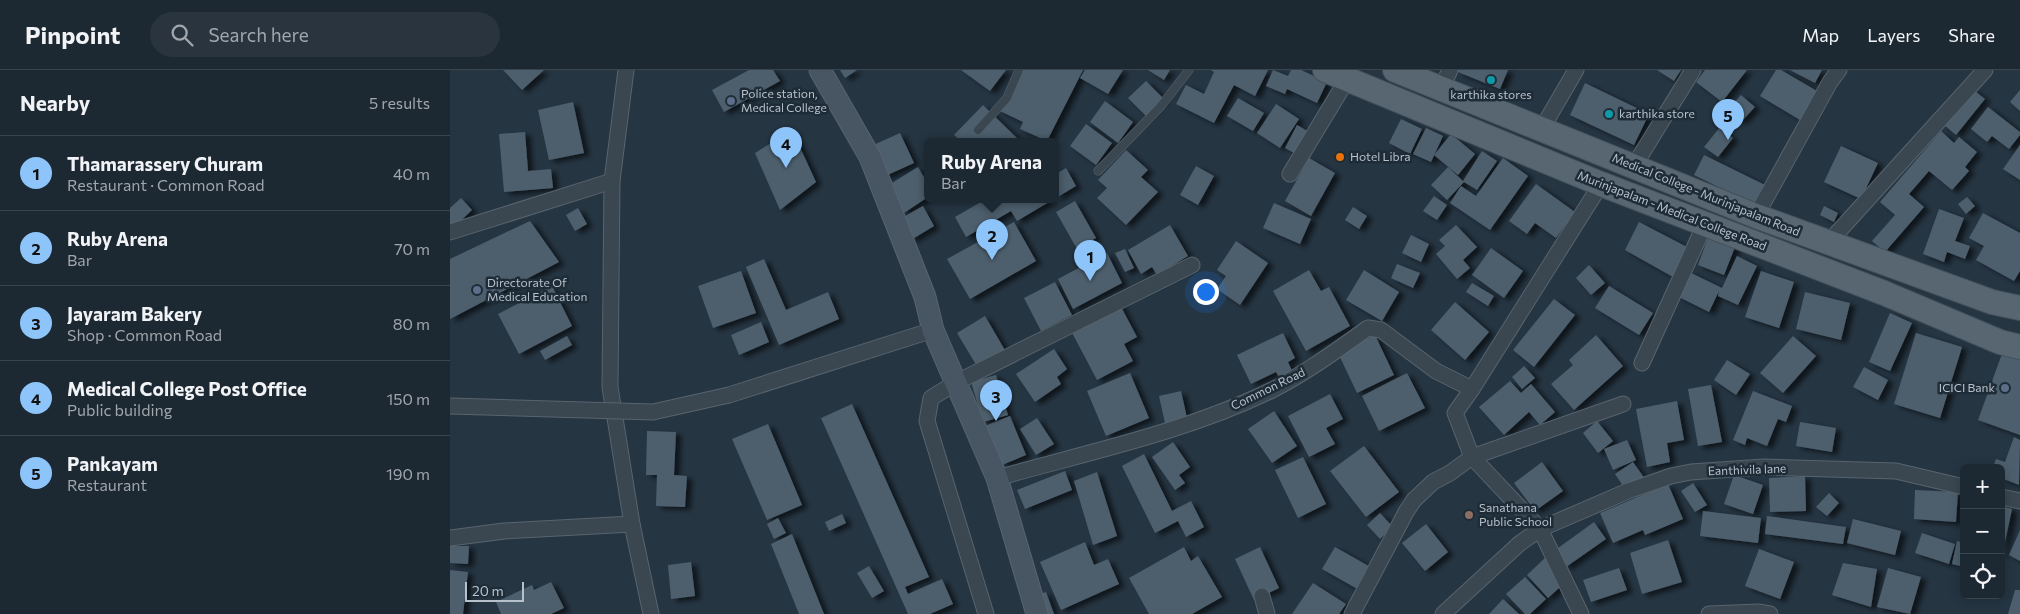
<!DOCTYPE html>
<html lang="en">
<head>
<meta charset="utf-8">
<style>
  :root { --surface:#1c2832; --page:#29343e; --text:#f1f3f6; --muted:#a0a6ac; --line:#3a444d; --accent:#8dc5fa }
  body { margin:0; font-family:Commissioner,sans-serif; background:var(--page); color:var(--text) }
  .controls { position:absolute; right:15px; bottom:15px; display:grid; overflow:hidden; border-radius:8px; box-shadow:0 2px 12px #0003 }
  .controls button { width:45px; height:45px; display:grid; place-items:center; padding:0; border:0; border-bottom:1px solid var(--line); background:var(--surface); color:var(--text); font:25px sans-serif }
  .scale { position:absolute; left:15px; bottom:12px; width:59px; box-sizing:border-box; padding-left:5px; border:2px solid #b7c1cb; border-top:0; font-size:14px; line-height:18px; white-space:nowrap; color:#b7c1cb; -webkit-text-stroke:4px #1e2c37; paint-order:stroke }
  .you { position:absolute; left:755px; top:221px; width:18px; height:18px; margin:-12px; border:4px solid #fff; border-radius:50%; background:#1a73e8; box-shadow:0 0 0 8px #1a73e833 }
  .badge { display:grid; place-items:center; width:32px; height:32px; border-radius:50%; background:var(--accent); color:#111; font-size:16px; font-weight:700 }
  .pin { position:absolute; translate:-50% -41px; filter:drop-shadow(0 1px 2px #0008) }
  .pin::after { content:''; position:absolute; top:26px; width:18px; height:15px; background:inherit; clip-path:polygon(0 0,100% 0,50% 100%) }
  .popup { position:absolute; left:474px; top:68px; width:135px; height:65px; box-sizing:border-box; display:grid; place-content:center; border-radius:8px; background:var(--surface); filter:drop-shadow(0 1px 4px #0005); font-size:16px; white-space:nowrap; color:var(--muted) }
  .popup b { font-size:19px; color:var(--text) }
  .popup::after { content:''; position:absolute; left:50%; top:100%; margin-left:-10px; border:10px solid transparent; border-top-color:var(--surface) }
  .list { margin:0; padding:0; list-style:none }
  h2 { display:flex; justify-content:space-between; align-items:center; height:65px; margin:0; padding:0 20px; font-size:21px }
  h2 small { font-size:16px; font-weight:400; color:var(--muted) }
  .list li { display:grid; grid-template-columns:32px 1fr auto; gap:15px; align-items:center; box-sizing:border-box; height:75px; padding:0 20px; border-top:1px solid var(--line) }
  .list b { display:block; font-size:19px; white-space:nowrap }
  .list p { margin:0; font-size:16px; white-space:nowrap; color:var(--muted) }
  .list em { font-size:16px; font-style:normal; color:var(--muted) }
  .icon { flex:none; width:28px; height:28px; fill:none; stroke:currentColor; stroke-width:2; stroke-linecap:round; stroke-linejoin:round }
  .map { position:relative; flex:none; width:1570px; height:544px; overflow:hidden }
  header { display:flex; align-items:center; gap:30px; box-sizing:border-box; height:70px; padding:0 25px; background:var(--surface); border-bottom:1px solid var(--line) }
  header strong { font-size:24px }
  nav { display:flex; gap:28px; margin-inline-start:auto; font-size:18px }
  .search { width:350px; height:45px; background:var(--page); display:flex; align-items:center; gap:12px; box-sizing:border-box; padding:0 18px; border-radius:28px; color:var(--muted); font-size:19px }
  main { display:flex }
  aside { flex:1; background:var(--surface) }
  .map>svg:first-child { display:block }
  .building { fill:#4e5f6d; filter:url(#shadow) }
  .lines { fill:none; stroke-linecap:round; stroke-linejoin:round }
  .lane-casing { stroke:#58646e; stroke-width:9 }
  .street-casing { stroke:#58646e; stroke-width:17 }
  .secondary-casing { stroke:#58646e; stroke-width:23 }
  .primary-casing { stroke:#43505a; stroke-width:26 }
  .lane { stroke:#3a4751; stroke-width:8 }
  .street { stroke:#3a4751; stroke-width:15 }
  .secondary { stroke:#485664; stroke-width:21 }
  .primary { stroke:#586671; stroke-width:24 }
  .street-bridge-casing { stroke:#58646e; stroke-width:17; stroke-linecap:butt }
  .street-bridge { stroke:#3a4751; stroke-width:15 }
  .culture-dot { fill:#0f9aa8; stroke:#1e2c37; stroke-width:2 }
  .service-dot { fill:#5c6f8a; stroke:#1e2c37; stroke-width:2 }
  .food-dot { fill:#e8710a; stroke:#1e2c37; stroke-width:2 }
  .education-dot { fill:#8d6e63; stroke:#1e2c37; stroke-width:2 }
  .labels { text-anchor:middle; stroke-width:5; stroke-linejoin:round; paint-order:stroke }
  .poi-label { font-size:12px; fill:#b7c1cb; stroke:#1e2c37; text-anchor:start }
  .street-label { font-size:12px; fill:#b7c1cb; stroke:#1e2c37 }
</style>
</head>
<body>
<header>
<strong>Pinpoint</strong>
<div class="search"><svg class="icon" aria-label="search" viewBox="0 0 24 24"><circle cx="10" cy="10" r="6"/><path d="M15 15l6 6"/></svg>Search here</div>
<nav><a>Map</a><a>Layers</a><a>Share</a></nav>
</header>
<main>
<aside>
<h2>Nearby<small>5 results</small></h2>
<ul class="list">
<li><span class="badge">1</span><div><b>Thamarassery Churam</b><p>Restaurant · Common Road</p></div><em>40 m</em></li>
<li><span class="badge">2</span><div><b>Ruby Arena</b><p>Bar</p></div><em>70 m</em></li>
<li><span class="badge">3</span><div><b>Jayaram Bakery</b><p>Shop · Common Road</p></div><em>80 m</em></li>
<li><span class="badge">4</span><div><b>Medical College Post Office</b><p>Public building</p></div><em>150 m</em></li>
<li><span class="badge">5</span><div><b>Pankayam</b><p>Restaurant</p></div><em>190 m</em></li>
</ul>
</aside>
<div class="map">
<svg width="1570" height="544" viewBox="0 0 1570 544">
  <defs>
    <filter id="shadow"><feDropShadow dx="5.5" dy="3" stdDeviation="2.5" flood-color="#0009"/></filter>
  </defs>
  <rect width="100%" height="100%" fill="#253542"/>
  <!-- building -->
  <g class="building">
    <path d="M53 0H94L72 20Z"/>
    <path d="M299 0H323L330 11 274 42 262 20Z"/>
    <path d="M390 0H407L395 8Z"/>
    <path d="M511 0H556L540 21Z"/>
    <path d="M569 0H633L597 71 570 59 573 52 548 40Z"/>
    <path d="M635 0H673L658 24 630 8Z"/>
    <path d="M698 0H720L714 10Z"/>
    <path d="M761 0H818L805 26 784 15 764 53 726 34 736 15 754 24 764 2Z"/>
    <path d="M823 0 838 6 841 0H851L877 12 867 33 837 19 835 24 816 16Z"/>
    <path d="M1008 0H1058L1050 19 1008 2Z"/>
    <path d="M1207 0H1231L1224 11Z"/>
    <path d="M1255 0H1297L1272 32 1246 12Z"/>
    <path d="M1326 0H1331L1367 21 1350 50 1310 26Z"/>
    <path d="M1340 0H1372L1365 13Z"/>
    <path d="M696 11 713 28 696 46 678 28Z"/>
    <path d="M1135 13 1199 44 1184 75 1120 45Z"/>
    <path d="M1521 18 1535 29 1506 65 1493 54Z"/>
    <path d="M1570 20V41L1560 32Z"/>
    <path d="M1291 25 1305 37 1291 52 1277 41Z"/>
    <path d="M788 28 814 43 803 61 777 46Z"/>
    <path d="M655 31 683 52 668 73 640 52Z"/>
    <path d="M123 32 134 83 99 90 88 40Z"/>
    <path d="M826 34 849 49 830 78 807 63Z"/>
    <path d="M533 35 570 71H511L504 65Z"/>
    <path d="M1538 37 1570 62V65L1559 79 1542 66 1537 72 1521 59Z"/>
    <path d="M951 49 972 59 960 84 939 73Z"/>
    <path d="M636 54 662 73 646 95 620 76Z"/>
    <path d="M847 55 859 62 846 84 835 78Z"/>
    <path d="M1270 57 1283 68 1268 87 1254 77Z"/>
    <path d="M976 58 993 66 981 92 963 84Z"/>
    <path d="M342 60 366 112 330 140 305 83Z"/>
    <path d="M1491 61 1504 73 1509 67 1527 82 1515 97 1519 101 1502 120 1479 101 1459 124 1474 137 1435 182 1422 171 1445 145 1430 132Z"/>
    <path d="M75 62 78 101 101 99 103 118 54 122 49 64Z"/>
    <path d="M450 63 464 93 433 107 419 77Z"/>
    <path d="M1001 64 1025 84 1008 105 984 85Z"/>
    <path d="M1570 75V110L1553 99Z"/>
    <path d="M1391 76 1428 93 1411 129 1374 112Z"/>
    <path d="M676 80 698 100 691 107 708 122 676 155 647 128 657 118 648 110Z"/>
    <path d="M1032 81 1047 91 1027 120 1014 112 997 130 981 115 998 97 1013 111Z"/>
    <path d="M1254 85 1317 116 1307 136 1244 105Z"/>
    <path d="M859 88 885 103 861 146 835 131Z"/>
    <path d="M1053 88 1078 106 1040 160 1000 133 1011 116 1026 126Z"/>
    <path d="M746 96 764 106 748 135 730 125Z"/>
    <path d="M468 97 478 114V127L454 143 437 116Z"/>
    <path d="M616 98 626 116 606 128V104Z"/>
    <path d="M1086 114 1125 142 1106 168 1085 153 1077 164 1059 151Z"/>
    <path d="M984 126 997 135 987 150 973 141Z"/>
    <path d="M1517 127 1525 136 1516 144 1508 134Z"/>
    <path d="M11 128 22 140 0 161V138Z"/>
    <path d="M536 129H604L567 151 561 141 516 167 505 147Z"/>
    <path d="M625 131 646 168 627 179 606 142Z"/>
    <path d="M824 133 861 149 850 174 813 158Z"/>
    <path d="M473 136 484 156 461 170 450 149Z"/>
    <path d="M1374 136 1388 143 1384 152 1370 145Z"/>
    <path d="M903 137 917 146 909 159 895 150Z"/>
    <path d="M128 138 137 154 125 161 116 145Z"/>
    <path d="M1489 139 1514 148 1505 171 1520 176 1515 189 1497 182 1494 192 1473 184Z"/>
    <path d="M1533 143 1570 163V201L1564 211 1526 190 1534 176 1519 168Z"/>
    <path d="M80 151 109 192 0 249V189Z"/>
    <path d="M564 152 586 191 520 229 497 189Z"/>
    <path d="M1189 152 1237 177 1223 207 1175 180Z"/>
    <path d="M720 155 738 186 707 205 702 197 691 204 678 180Z"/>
    <path d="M1006 155 1027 177 1013 190 1020 198 1007 209 986 184 995 176 989 170Z"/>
    <path d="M1260 162 1287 172 1274 205 1248 195Z"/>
    <path d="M961 165 979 174 971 192 952 183Z"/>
    <path d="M786 171 818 193 790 235 767 219 776 206 767 200Z"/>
    <path d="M1041 178 1073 201 1054 228 1022 205Z"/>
    <path d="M675 179 684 198 675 202 665 183Z"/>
    <path d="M657 183 672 213 623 239 608 209Z"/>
    <path d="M1287 186 1307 196 1288 235 1268 226 1269 221 1259 242 1227 226 1239 202 1272 218Z"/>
    <path d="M314 189 336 240 378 222 389 249 329 275 296 197Z"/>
    <path d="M947 194 970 203 963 218 941 208Z"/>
    <path d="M1139 195 1155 213 1141 225 1126 208Z"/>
    <path d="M859 200 871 221 879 217 900 256 856 281 823 221Z"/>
    <path d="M914 200 949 222 932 251 896 230Z"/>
    <path d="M291 201 306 243 263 258 248 216Z"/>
    <path d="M1311 201 1344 212 1329 258 1295 247Z"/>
    <path d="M605 212 622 245 591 261 574 228Z"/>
    <path d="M1022 213 1044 226 1038 236 1016 222Z"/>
    <path d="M102 216 122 256 69 284 48 244Z"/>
    <path d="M1159 216 1203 243 1189 265 1145 238Z"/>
    <path d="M1355 222 1400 233 1391 270 1346 259Z"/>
    <path d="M1104 229 1125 245 1084 297 1063 280Z"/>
    <path d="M1005 232 1039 262 1015 290 981 260Z"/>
    <path d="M669 233 687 267 674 274 683 291 647 310 620 259Z"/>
    <path d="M1440 243 1462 253 1440 301 1419 292Z"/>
    <path d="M535 246 556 282 528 298 507 263Z"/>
    <path d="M311 252 319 272 289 285 281 265Z"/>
    <path d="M833 263 845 288 838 292 843 303 830 309 826 302 801 314 787 285Z"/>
    <path d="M1466 263 1512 277 1490 348 1444 334Z"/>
    <path d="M925 265 944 305 907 323 888 283Z"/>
    <path d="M1146 265 1173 296 1124 340 1101 314 1123 295 1119 290Z"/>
    <path d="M117 266 122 275 95 290 90 281Z"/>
    <path d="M1343 266 1366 286 1333 323 1310 303Z"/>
    <path d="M604 279 617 299 607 307 611 314 585 332 566 304Z"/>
    <path d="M1553 281 1570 287V365L1528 350Z"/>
    <path d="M1277 290 1300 304 1286 325 1264 310Z"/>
    <path d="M1074 296 1085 308 1072 319 1062 307Z"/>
    <path d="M1414 297 1438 310 1428 330 1403 317Z"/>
    <path d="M680 303 699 348 656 366 637 321Z"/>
    <path d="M957 303 975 338 929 361 912 326Z"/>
    <path d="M546 305 558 345 533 352 521 312Z"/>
    <path d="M1060 311 1071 323 1081 314 1105 342 1090 355 1079 342 1054 365 1029 337Z"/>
    <path d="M1261 315 1272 372 1248 376 1238 319Z"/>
    <path d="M731 321 737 348 715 353 709 326Z"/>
    <path d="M1303 321 1342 336 1336 352 1328 349 1317 376 1297 368 1295 375 1283 370Z"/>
    <path d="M880 324 893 349 876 358 885 374 859 387 838 346Z"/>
    <path d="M1227 331 1234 370 1217 373 1220 392 1197 397 1186 339Z"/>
    <path d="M402 334 479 507 455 517 458 524 492 509 503 534 480 544H458L371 348Z"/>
    <path d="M824 341 847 376 822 393 798 359Z"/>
    <path d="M560 346 576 385 552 395 535 356Z"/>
    <path d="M587 348 604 374 586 385 570 359Z"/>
    <path d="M1147 351 1163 371 1148 383 1133 363Z"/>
    <path d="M1350 352 1386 358 1382 382 1346 376Z"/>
    <path d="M318 354 352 435 317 450 282 369Z"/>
    <path d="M197 361 226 362 224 405 237 406 235 437 206 436 207 405H196Z"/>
    <path d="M1564 367 1570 370 1569 415 1551 408V398H1543L1546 389 1555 392Z"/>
    <path d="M1177 370 1186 390 1163 400 1154 379Z"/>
    <path d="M723 372 740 397 729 405 735 413 725 420 702 387Z"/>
    <path d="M914 376 949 422 916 447 880 401Z"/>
    <path d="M694 384 722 441 741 431 754 457 736 467 728 451 705 463 672 396Z"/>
    <path d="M853 387 876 434 848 448 825 400Z"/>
    <path d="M1092 392 1113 421 1085 441 1064 413Z"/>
    <path d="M1183 392 1200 416 1181 428 1165 404Z"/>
    <path d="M615 401 622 420 575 439 567 420Z"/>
    <path d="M647 402 667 466 643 475 624 411Z"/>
    <path d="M1284 405 1313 415 1303 444 1274 434Z"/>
    <path d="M1355 406 1356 441 1320 442 1319 408Z"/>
    <path d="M1243 413 1257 435 1245 442 1231 421Z"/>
    <path d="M1218 414 1233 449 1195 465 1193 460 1163 473 1150 443Z"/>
    <path d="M1465 420 1508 422 1506 452 1464 449Z"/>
    <path d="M1379 423 1389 433 1377 446 1366 437Z"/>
    <path d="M1551 436 1562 439 1552 486H1551Z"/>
    <path d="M1253 441 1311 448 1308 473 1250 466Z"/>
    <path d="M930 443 943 457 930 469 917 455Z"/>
    <path d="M392 444 396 453 379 461 375 452Z"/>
    <path d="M1317 446 1396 457 1393 474 1315 464Z"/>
    <path d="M328 448 336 463 324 469 317 454Z"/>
    <path d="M1403 449 1451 461 1445 485 1397 473Z"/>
    <path d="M1144 452 1156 469 1116 497 1104 481Z"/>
    <path d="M976 454 998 482 975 501 952 473Z"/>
    <path d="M1570 460V491L1559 485Z"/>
    <path d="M1472 463 1505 474 1499 494 1465 483Z"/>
    <path d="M342 464 374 544H349L321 474Z"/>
    <path d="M1218 470 1232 512 1192 524 1180 483Z"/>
    <path d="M1507 471 1514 473V497L1502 494Z"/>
    <path d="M635 472 644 495 658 489 669 514 611 540 590 492Z"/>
    <path d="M0 476H19L18 494 0 493Z"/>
    <path d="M734 477 741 491 748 486 772 527 742 544H699L679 508Z"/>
    <path d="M810 477 829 518 804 530 785 489Z"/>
    <path d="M885 477 924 499 911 521 872 499Z"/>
    <path d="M1309 479 1344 492 1330 529 1295 516Z"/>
    <path d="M1097 486 1119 509 1098 528 1077 505Z"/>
    <path d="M241 492 245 526 221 529 218 495Z"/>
    <path d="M1393 493 1427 499 1421 537 1382 525Z"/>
    <path d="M419 496 434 521 422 528 407 503Z"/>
    <path d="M1169 498 1177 520 1141 532 1133 510Z"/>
    <path d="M1438 498 1471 507 1460 544 1427 537Z"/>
    <path d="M0 500 18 502 13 544H0Z"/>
    <path d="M1075 507 1096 529 1080 544H1075L1056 524Z"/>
    <path d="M101 512 114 538 101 544H51L46 532 82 515 84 520Z"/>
    <path d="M863 513 896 534 889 544H842Z"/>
    <path d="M1565 520H1570V544H1558Z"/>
    <path d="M596 522 604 544H597L590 524Z"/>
    <path d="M1053 529 1069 544H1039Z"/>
  </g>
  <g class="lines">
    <defs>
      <g id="lane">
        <path d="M528 60 557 28 569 0"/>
        <path d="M648 101 711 36 739 0"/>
      </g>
      <g id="street">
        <path d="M176 0 162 111 160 317 182 454 201 544"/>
        <path d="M991 19 1000 0"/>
        <path d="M1091 60 1126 0"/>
        <path d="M1184 96 1243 0"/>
        <path d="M840 104 898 8"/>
        <path d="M1306 146 1380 12 1389 0"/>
        <path d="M0 162 162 111"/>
        <path d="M1378 173 1535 0"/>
        <path d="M1192 293 1255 154"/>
        <path d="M1022 319 1151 114"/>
        <path d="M279 325 483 260"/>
        <path d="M547 408C639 382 736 362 822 320 856 303 887 280 918 258L931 260 986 301 1022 319 1005 343 1022 387 1090 459 1131 544"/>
        <path d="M1551 427 1570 431"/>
        <path d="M0 468 54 461 182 454"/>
        <path d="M812 526 817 544"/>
        <path d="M536 544 477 351 481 328 507 312 742 195"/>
        <path d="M902 544 956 442 964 430 983 412 1000 403 1022 387 1173 334"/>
        <path d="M993 544 1069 474 1090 459 1178 421 1221 406 1241 402 1314 397 1446 401 1514 417"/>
        <path d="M1259 544 1308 542 1320 544"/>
      </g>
      <path id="secondary" d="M370 0 420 87 475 227 483 260 547 408 587 544"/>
      <g id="primary">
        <path d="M875 0 1151 114 1434 223 1550 272 1570 277"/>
        <path d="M945 0 1306 146 1542 232 1570 238"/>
      </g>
    </defs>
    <!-- lane casing -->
    <use href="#lane" class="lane-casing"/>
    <!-- street casing -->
    <use href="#street" class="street-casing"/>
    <!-- secondary casing -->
    <use href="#secondary" class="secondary-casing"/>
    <!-- primary casing -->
    <use href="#primary" class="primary-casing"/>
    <!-- lane -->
    <use href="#lane" class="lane"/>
    <!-- street -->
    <use href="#street" class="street"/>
    <!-- secondary -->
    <use href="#secondary" class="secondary"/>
    <!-- primary -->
    <use href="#primary" class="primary"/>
    <defs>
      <path id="street-bridge" d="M0 336 203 342 279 325"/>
    </defs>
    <!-- street-bridge casing -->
    <use href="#street-bridge" class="street-bridge-casing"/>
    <!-- street-bridge -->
    <use href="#street-bridge" class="street-bridge"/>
  </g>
  <!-- markers -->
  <g class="culture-dot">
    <circle cx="1041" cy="10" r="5"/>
    <circle cx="1159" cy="44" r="5"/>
  </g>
  <g class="service-dot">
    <circle cx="281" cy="31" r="5"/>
    <circle cx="27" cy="220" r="5"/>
    <circle cx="1555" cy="318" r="5"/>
  </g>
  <circle class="food-dot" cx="890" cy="87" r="5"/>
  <circle class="education-dot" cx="1019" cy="445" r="5"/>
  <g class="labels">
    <!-- poi labels -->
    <g class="poi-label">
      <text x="291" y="28">Police station,<tspan x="291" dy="14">Medical College</tspan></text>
      <text x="1041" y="29" text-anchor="middle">karthika stores</text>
      <text x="1169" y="48">karthika store</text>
      <text x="900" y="91">Hotel Libra</text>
      <text x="37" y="217">Directorate Of<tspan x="37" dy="14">Medical Education</tspan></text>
      <text x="1545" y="322" text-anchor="end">ICICI Bank</text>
      <text x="1029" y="442">Sanathana<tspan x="1029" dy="14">Public School</tspan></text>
    </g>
    <!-- street labels -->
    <g class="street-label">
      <text transform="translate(1256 125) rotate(22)" y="4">Medical College - Murinjapalam Road</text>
      <text transform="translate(1222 141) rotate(21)" y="4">Murinjapalam - Medical College Road</text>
      <text transform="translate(818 319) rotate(-26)" y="4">Common Road</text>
      <text transform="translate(1297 400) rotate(-2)" y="4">Eanthivila lane</text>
    </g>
  </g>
</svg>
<div class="controls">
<button>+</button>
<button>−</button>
<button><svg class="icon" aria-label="locate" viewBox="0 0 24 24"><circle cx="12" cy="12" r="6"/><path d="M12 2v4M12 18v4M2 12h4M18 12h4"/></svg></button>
</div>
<div class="scale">20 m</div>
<div class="you"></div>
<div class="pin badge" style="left:640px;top:211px">1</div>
<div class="pin badge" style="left:542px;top:190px">2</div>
<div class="popup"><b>Ruby Arena</b>Bar</div>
<div class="pin badge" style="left:546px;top:351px">3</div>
<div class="pin badge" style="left:336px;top:98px">4</div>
<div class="pin badge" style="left:1278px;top:70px">5</div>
</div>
</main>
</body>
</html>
